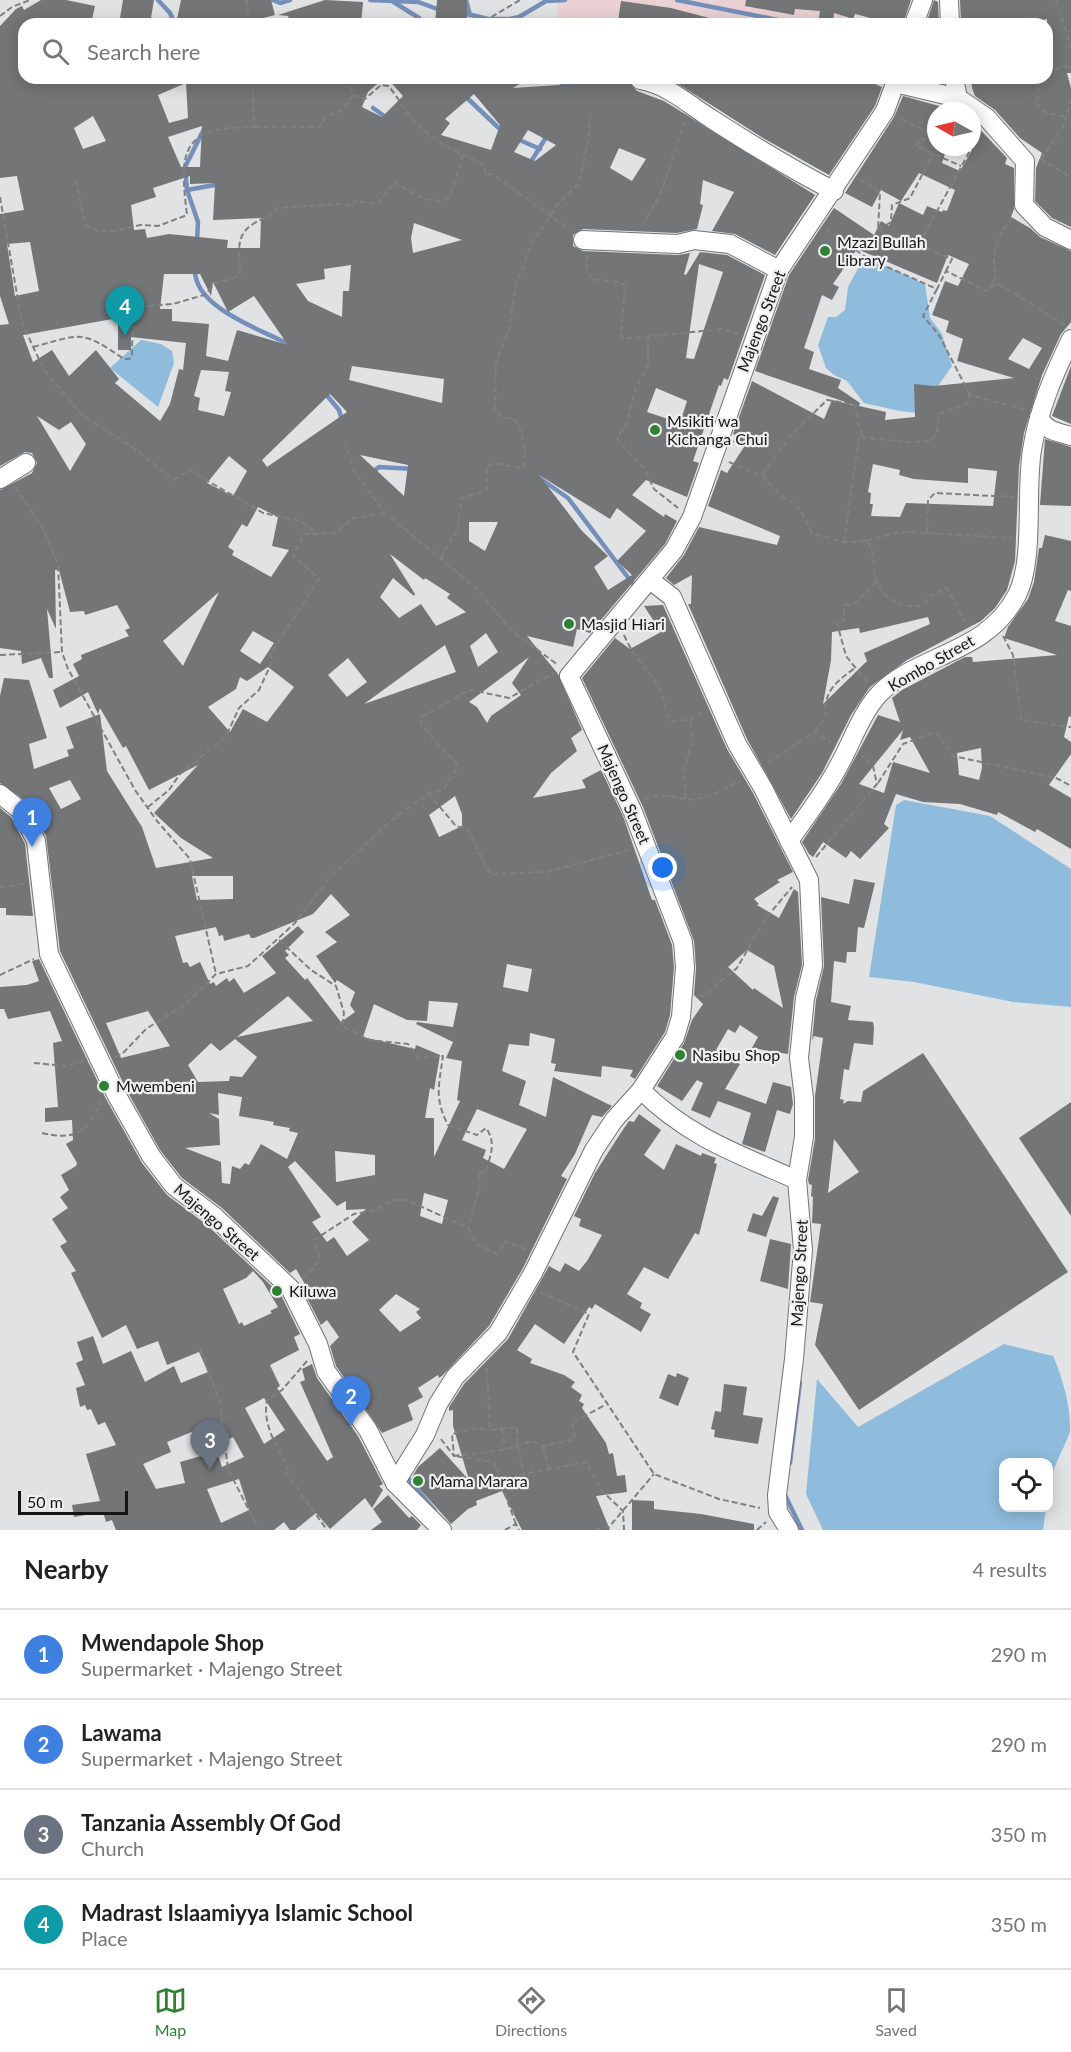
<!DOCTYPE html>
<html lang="en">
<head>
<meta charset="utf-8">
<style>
  :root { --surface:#fff; --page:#f6f6f6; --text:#222; --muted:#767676; --line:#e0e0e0; --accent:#2e8230 }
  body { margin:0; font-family:Lato,sans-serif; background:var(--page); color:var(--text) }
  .controls { position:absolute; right:18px; bottom:18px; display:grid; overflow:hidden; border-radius:12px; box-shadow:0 3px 15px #0003 }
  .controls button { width:54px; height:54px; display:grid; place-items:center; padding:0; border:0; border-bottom:2px solid var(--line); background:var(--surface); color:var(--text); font:30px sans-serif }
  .compass { position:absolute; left:927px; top:102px; width:54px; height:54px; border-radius:50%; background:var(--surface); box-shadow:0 3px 15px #0003; rotate:278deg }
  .scale { position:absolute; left:18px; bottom:15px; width:110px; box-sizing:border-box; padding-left:6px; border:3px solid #151515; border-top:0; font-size:16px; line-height:21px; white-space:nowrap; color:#151515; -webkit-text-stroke:4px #eeeff0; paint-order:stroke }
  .you { position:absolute; left:663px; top:868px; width:21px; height:21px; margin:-15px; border:4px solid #fff; border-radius:50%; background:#1a73e8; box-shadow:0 0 0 9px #1a73e833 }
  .badge { display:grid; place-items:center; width:39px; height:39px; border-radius:50%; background:var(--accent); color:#fff; font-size:20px; font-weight:700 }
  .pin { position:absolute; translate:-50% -50px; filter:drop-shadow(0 2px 3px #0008) }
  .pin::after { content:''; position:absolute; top:32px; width:21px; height:18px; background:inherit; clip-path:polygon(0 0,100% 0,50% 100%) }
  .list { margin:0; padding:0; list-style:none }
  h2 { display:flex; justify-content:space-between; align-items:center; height:78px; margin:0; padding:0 24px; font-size:26px }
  h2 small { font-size:20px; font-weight:400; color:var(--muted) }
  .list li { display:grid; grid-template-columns:39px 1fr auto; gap:18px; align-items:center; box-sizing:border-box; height:90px; padding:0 24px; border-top:2px solid var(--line) }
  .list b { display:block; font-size:22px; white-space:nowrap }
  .list p { margin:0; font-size:20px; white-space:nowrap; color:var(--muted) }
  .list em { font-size:20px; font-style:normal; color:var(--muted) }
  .icon { flex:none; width:33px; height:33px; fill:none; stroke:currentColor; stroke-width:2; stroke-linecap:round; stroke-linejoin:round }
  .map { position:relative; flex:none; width:1071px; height:1530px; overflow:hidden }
  .search { position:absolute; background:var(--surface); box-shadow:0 3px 15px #0003; left:18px; right:18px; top:18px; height:66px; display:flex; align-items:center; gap:15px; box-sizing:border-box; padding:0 21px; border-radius:18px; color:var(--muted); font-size:22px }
  .sheet { height:438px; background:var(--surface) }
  nav { display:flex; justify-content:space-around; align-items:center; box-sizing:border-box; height:84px; border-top:2px solid var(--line); background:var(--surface); font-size:16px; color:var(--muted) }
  nav a { display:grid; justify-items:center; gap:3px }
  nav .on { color:var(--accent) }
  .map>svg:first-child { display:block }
  .education { fill:#ebd1d4 }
  .green { fill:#8fbcdc }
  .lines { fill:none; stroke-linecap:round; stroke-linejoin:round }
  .stream { stroke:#758fbb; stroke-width:4.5 }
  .building { fill:#747576; fill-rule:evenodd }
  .minor-casing { stroke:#717272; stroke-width:20 }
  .path { stroke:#7f8080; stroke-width:2; stroke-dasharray:6 3; stroke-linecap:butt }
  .minor { stroke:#fff; stroke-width:18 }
  .poi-dot { fill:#2e8230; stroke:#eeeff0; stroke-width:2 }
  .labels { text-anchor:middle; stroke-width:4.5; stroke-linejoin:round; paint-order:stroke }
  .poi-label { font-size:16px; fill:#151515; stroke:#eeeff0; text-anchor:start }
  .street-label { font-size:16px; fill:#151515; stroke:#eeeff0 }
</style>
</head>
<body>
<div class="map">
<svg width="1071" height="1530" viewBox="0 0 1071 1530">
  <rect width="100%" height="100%" fill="#e1e2e3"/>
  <!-- education -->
  <path class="education" d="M557 0H711L710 7 706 8 710 9 713 0H847L844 24H558Z"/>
  <!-- green -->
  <g class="green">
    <path d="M872 260 925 284 930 318 942 334 952 366 938 386 927 414 900 411 864 403 847 381 834 375 826 368 818 345 828 317H836L845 310 848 287 862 261Z"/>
    <path d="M141 340 161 344 172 351 174 363 158 407 110 368Z"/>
    <path d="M904 800 990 816 1071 869V1007L1013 1002 914 982 869 977 896 805Z"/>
    <path d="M1004 1344 1053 1356C1063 1379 1071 1407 1070 1432 1062 1453 1052 1467 1049 1489L1048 1462H1004V1508H1046L1043 1530H823L806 1494 817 1379 858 1427Z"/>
  </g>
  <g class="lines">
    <!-- stream -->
    <g class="stream">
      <path d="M158 0 170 13 175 24"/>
      <path d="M273 0 280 3 290 0"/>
      <path d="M370 0 418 2 440 10"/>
      <path d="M466 0 470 15"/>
      <path d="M677 0 798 24"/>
      <path d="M392 1 419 18 423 24"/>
      <path d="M463 13 488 19H510L519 17 546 1 565 0"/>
      <path d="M561 88 562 84 590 78"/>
      <path d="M465 96 503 132"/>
      <path d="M373 108 387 118"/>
      <path d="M515 138 540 149"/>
      <path d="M529 165 548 134"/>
      <path d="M187 190 220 184"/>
      <path d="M197 241 198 222 187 190 185 167 205 127"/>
      <path d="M195 270C194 308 263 330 290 345"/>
      <path d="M324 392 339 410 342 420"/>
      <path d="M373 472 379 467 413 469"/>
      <path d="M535 475 568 498 636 588"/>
      <path d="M790 1463 800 1382"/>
      <path d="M406 1476 435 1511"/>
      <path d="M785 1495 802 1530"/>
    </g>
  </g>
  <!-- building -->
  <g class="building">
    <path d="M41 0H66L95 6 91 24H24V78H384L368 92 362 107 382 117 403 96 387 78H530L513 88 574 84 573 78H614L629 82 637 91 664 101 815 195 775 255 735 234 712 231 734 192 703 180 700 204 703 205 697 229 677 233 583 229 573 235V246L583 251 678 255 690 253 684 274 686 275 700 252 727 255 765 275 728 380 724 378 721 386 719 385 693 461 699 463 687 497 646 480 632 495 664 517 665 514 677 521 665 544 590 633 577 629 573 647 527 636 558 674 582 730 571 738 577 751 551 773 533 798 586 788 582 780 601 770 623 816 652 900H655L672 945 674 967 670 1015 665 1032 635 1079 630 1076 633 1070 602 1066 601 1077 554 1071 556 1064 551 1063 555 1039 530 1033 529 1046 509 1044 502 1071 526 1081 519 1105 546 1117 553 1077 612 1106 602 1117 592 1115 575 1154 561 1176 567 1179 523 1268 489 1326 442 1376 439 1378 438 1375 418 1388 423 1397 408 1405 413 1420 382 1433 336 1366 330 1346 339 1337 327 1320 321 1325 305 1294 309 1291 296 1269 290 1273 222 1208 182 1178 160 1150 126 1089 60 951 46 836 27 802 0 783V696L4 678 29 680 47 738 29 744 34 769 69 756 67 750 74 748 66 727 100 714 107 771 142 827 156 868 213 858 181 838 154 813 198 765 149 790 126 746 123 748 100 708 98 714 88 692 60 708 53 690 79 676 73 664 82 659 81 655 129 636 125 630 130 628 117 605 85 615 84 611 70 612 59 570H55L56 629 47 609 53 678H49L41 658 22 664 21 651 0 648V490L32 473 37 463 32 453 25 452 0 466V325L9 324 0 296V214L24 210 17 176 0 178V26L16 9 22 6 24 10ZM186 83 188 118 169 123 158 95ZM474 94 500 125 491 150 441 135 450 123 445 119ZM93 116 106 141 83 149 74 128ZM202 126 200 167H181L168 137ZM528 130 556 145 535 161 514 152ZM619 148 646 159 632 181 610 168ZM190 176V184L215 183 213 220 261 218 260 248H227L228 240 169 234 147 238 145 229 134 230 131 205 156 197 153 188ZM414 223 462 240 413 253 411 238ZM30 242 39 291 15 296 7 244ZM699 264 723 272 694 359 686 358ZM351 265 349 291H343L342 317 308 301 296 284 325 279 324 269ZM164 274H200L211 296 213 282 228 312 254 296 288 345 237 330 228 361 206 356 209 324 172 321V309H160ZM118 318V350H131V337L186 343 183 370 179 369 170 404 160 421 115 383 119 379 96 350 69 376 52 350 33 362 23 335ZM352 366 444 379 442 403 349 380ZM201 370 229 372 225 391 231 392 224 416 198 410 200 398 194 396ZM656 388 687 401 680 423 647 412ZM330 394 347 412 267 467 262 460ZM37 416 59 430 71 422 86 444 70 471ZM360 455 408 465 404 496ZM229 456 247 471 233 496 207 483ZM539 475 610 519 617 508 646 531 617 561 632 575 608 590 594 567 608 556 582 531ZM258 507 278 517 272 546 289 550 271 577 232 555 234 551 228 547 242 524 247 527ZM469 522H498L485 551 469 541ZM390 554 424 580 425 578 450 594 447 598 466 612 436 626 421 604 399 618 380 597 393 578 414 596 415 594ZM219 592 183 666 163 641ZM253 631 274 643 260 664 240 651ZM486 633 498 652 478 667 470 646ZM445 645 456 672 364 704ZM529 657 512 683 521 695 491 716 487 723 477 707 469 702ZM348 658 367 682 347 697 328 675ZM268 667 294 687 267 722 243 709 230 732 208 707 236 689 240 677 247 681ZM70 780 81 799 61 809 49 788ZM455 796 462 814V826L439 837 429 815ZM192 876H233V899L197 900ZM331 894 350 915 325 932 337 942 316 956 335 983 337 980 355 992 350 1005 355 1012 341 1022 307 978 305 980 285 958 289 955 285 951 304 932 298 926 262 956 276 973 244 993 234 978 229 982 227 978 216 986 214 982 210 984 200 962 190 967 187 962 183 963 175 936 216 927 219 936 223 935 224 941 249 934 251 938H254L313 914ZM507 964 532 969 528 992 503 987ZM288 996 313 1021 237 1037ZM429 1001 458 1003 453 1027 417 1022 416 1024 453 1042 446 1058 462 1061 457 1100 460 1101 434 1157V1118H425L430 1088 434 1090 440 1055 416 1045 415 1049 363 1037 374 1004 407 1020 427 1021ZM148 1011 170 1046 121 1058 106 1023ZM235 1039 257 1057 242 1077 230 1076 229 1081 198 1082 188 1065 211 1043 220 1051ZM218 1093 242 1097 239 1116 274 1122 273 1125 290 1128 289 1131 298 1133 287 1159 261 1144 249 1165 245 1163 240 1169 232 1166 230 1184 222 1183 221 1162 185 1148 220 1145 219 1119 209 1113 219 1115ZM477 1109 527 1129 504 1169 483 1158 486 1150 462 1140ZM335 1151 375 1155V1175L336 1182ZM295 1161 337 1206 346 1201V1210L366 1209 352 1222 369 1240 347 1256 334 1237 327 1242 312 1222 321 1217 288 1167ZM424 1193 448 1200 442 1224 420 1216ZM396 1294 420 1309 416 1312 421 1318 400 1332 379 1310Z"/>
    <path d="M123 0H154L150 24H119Z"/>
    <path d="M181 0H271L275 15 241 24H176Z"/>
    <path d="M325 0 363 2 361 24H340L341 21 310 18 312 24H291L288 16 278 15Z"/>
    <path d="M437 0H467V24H435Z"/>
    <path d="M746 0H911L903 24H881L882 21 855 14 853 19 834 13 833 24H818L820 11 795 9 794 15 745 6Z"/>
    <path d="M934 0 938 2 939 24H926Z"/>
    <path d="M960 0H1071V73H1067L1071 88V227L1052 218 1035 201 1036 168 1042 153 1020 138 995 110 975 96 972 88V78H1047V19L1027 24H961Z"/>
    <path d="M621 1 671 8 717 20 716 24H638L618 21Z"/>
    <path d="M669 78H861L882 87 875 106 829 175 763 138Z"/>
    <path d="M903 96 957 111H936V147H947L942 163 960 171 972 150V121L1007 158 1005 164 1014 168V209L1011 217 1030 228 1040 237 1071 251V322L1061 334 1042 375 1024 433 1019 466 1015 561 1007 590 995 608 981 621 907 660 870 687 851 715 822 773 791 819 747 739 688 604H691L692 575 674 585 666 578 684 555 699 527 777 545 780 536 708 506 721 470 727 473 744 447 733 442 736 435 733 434 752 381 824 419 832 400 857 406 755 371 789 275 834 208 874 235 881 221 889 226 899 203 923 215 927 206 942 212 943 210 947 211 955 190 919 173 901 201 881 190 872 207 845 193 894 117ZM857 249 937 283 948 255 969 264 958 286 945 281 932 315 949 321 946 332 963 339 957 361 1014 378 934 386 914 384 915 417 885 420 886 412 859 406 860 403 838 388 841 380 809 369 814 352 804 348 822 295 832 300 839 287 833 284ZM1023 338 1042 348 1029 369 1008 359ZM873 464 900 470 899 475 914 479 968 483V468L997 471 993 506 906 503 900 517 871 516 873 504H870L871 493 868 492ZM928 617 930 624 864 653 867 661 823 704 831 660 832 632 859 628 860 633Z"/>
    <path d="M1071 366V424L1052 416Z"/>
    <path d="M1045 439 1071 447V506L1040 505Z"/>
    <path d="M1045 535 1071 541V591L1068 590 1055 621 1071 626V717L1069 716 1064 737 1071 742V754L1049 785 1071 798V849L1037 829 1035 832 998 812 997 815 960 804 923 802 896 794 884 824 889 828 860 859 851 851 846 858 823 842 813 857 809 854 802 842 841 784 878 715 900 722 892 698 902 690 965 657H972L973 662 1057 655 1004 638 1008 627 1028 599 1034 582 1039 548H1042ZM903 730 900 740 910 737 930 773 893 762 884 793 859 784ZM981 748 982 768 979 780 959 775 957 753Z"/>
    <path d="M663 605 727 749 753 793 793 872 777 880 780 882 754 899 759 904 757 905 779 918 794 889 798 892 802 965 794 997 788 1054 752 1048 758 1037 740 1025 735 1033 728 1029 716 1050 740 1064 725 1089 766 1104 773 1082 791 1087 793 1104 790 1114 777 1110 765 1152 742 1144 751 1113 718 1101 710 1118 691 1110 703 1083 697 1080 682 1101 657 1086 684 1043 692 1020 703 1004 694 995 696 968 694 941 643 807 582 678 615 638 630 649 661 632 644 606ZM747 950 774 966 783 1008 754 988 753 990 728 967Z"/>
    <path d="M0 808 11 817 25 844 33 916 6 915V908H0Z"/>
    <path d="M854 879 875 883 864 928 858 927 856 952H847L846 963 834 961 831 1002 851 1006 848 1020 873 1022 874 1028 873 1045 854 1043 849 1070 844 1069 840 1099 844 1100 843 1104 848 1101 861 1102 863 1091 923 1053 1068 1272 859 1410 815 1345 823 1304 810 1302 821 1224 812 1223 813 1197 811 1196 812 1185 809 1184 808 1180 815 1139V1096L823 1038 814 1036 812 1041 816 1000 824 966 821 897 849 904ZM834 1139 859 1172 828 1193Z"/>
    <path d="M39 959 106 1099 142 1163 167 1195 207 1225 281 1295 300 1334 294 1337 299 1350 270 1365 280 1386 277 1388 327 1461 333 1457 300 1382 305 1380 302 1369 312 1364 317 1378 358 1436 383 1484 379 1486 383 1490 372 1508 365 1498 330 1529 316 1513 295 1530H290L284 1522 274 1530H116L112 1520 106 1522 103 1512 74 1517 72 1505 100 1501 86 1454 116 1445 105 1422 98 1425 91 1409 87 1410 85 1405 80 1407 76 1388 85 1385 76 1363 83 1360 77 1342 93 1336 103 1364 131 1351 145 1382 174 1366 181 1383 208 1372 199 1352 167 1365 158 1341 137 1349 126 1325 102 1338 71 1273 76 1271 60 1246 67 1242 52 1219 68 1208 60 1197 69 1190 61 1175 76 1166 77 1163 66 1144 73 1140 72 1120 45 1122V1108L58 1107 53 1043 62 1041 50 1011 8 1019 4 1009H0V987L27 985 39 981 32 961ZM253 1271 263 1282 278 1307 270 1311 272 1313 244 1326 242 1322 239 1324 223 1289 246 1278ZM264 1398 285 1430 264 1444 245 1408ZM194 1431 201 1456 180 1462 185 1483 156 1489 143 1464 171 1452 167 1442ZM233 1437 244 1457 222 1467 215 1446ZM239 1479 249 1510 221 1523 207 1489Z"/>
    <path d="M1071 1102V1216L1019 1138Z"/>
    <path d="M639 1114 661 1130 644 1155 664 1170 676 1144 701 1156 702 1153 716 1158 714 1163 717 1164 699 1235 695 1233 668 1279 644 1267 627 1294 642 1303 640 1308 651 1314 641 1332 595 1304 592 1309 589 1307 564 1344 535 1324 517 1350 532 1359 530 1363 564 1375 575 1382 571 1387 582 1395 579 1401 584 1404 582 1408 606 1443 609 1454 613 1453 617 1476 625 1475 627 1492 596 1496 610 1530H522L502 1491 476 1501 477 1505 468 1509 451 1524 411 1479 418 1467 440 1448 469 1480 453 1426V1410L449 1411V1407L464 1384 508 1339 549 1266 560 1272 565 1263 579 1271 587 1261 602 1235 579 1226 581 1219 574 1216 595 1173 622 1131 629 1121 634 1122Z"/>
    <path d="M773 1196 779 1198 766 1237 747 1231 753 1213 762 1216Z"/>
    <path d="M770 1239 791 1244 788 1289 760 1281Z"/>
    <path d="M677 1373 689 1378 678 1406 659 1398 668 1374 676 1377Z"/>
    <path d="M724 1384 747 1387 743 1415 763 1418 758 1444 714 1437 715 1430 711 1429 715 1411 721 1412Z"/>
    <path d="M388 1495 409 1518 412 1516 421 1525 417 1530H371L382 1522 373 1509Z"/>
    <path d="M632 1500 654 1501V1509L701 1514 754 1524V1530H632Z"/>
  </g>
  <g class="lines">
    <defs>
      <g id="minor">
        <path d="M949 0 950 24"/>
        <path d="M914 24 923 0"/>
        <path d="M954 78 958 98 987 118 1025 161 1024 205 1045 227 1071 240"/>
        <path d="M640 80C669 85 689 105 713 120 752 145 793 170 834 191"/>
        <path d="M895 83 958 98"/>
        <path d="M583 240 678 244 694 240 730 244 779 270"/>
        <path d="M1039 417C1045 431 1057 432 1071 436"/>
        <path d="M0 479 26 463"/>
        <path d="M650 580 672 597 737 744 763 788 809 880 813 966 805 998 799 1058 804 1098V1137L797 1180"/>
        <path d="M0 794 20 810 36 841 49 954 116 1094 151 1156 174 1186 214 1216 290 1288 318 1344 326 1371 368 1430 395 1483 442 1530"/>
        <path d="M789 841C805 818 823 795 837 769 851 745 860 715 879 694 919 653 986 655 1017 595 1035 559 1025 492 1032 450 1038 411 1054 374 1071 339"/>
        <path d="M395 1483 425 1435 438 1404 455 1377 498 1333 533 1273 594 1150 614 1120 641 1090"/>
        <path d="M789 1530 778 1512 777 1495 794 1359 803 1250 797 1180C738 1154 688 1137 641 1090L675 1037 681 1017 685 967 683 942 633 812 569 676 674 550 692 517 779 270 885 111 897 78"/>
      </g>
    </defs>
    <!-- minor casing -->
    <use href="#minor" class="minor-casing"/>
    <!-- path -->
    <g class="path">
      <path d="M247 0 249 24"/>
      <path d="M1056 0 1071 48"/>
      <path d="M0 16 12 7 30 0"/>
      <path d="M389 24 402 19 416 24"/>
      <path d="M487 24 488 19 520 0"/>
      <path d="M1047 73 1065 66 1071 68"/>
      <path d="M345 78 354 95 365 99 381 85 388 86C397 95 402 107 411 117 430 140 456 152 483 164L486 175 493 174 570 230"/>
      <path d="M1036 78 1039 96 1035 101C1042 114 1050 114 1064 116"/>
      <path d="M971 84 991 78"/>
      <path d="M901 119 927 131 924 140 920 138 916 146 961 166"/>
      <path d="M254 127H319L326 116 342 110 354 95"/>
      <path d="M972 146 979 134"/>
      <path d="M1040 159 1071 177"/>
      <path d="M1041 159 1063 127 1071 100"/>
      <path d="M859 179 880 192 878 230 917 248 919 245 952 259 946 271"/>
      <path d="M76 180 85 225 98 231H116L140 225 158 226 187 215C179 150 181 127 254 127L252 78"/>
      <path d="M0 197 22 323 44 370 82 415 131 446 174 480 189 470 263 513 300 521 317 533"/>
      <path d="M642 226 660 195 685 121"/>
      <path d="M826 229 867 258 937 289 946 271 987 291 997 283 1065 325"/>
      <path d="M878 230 891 222 892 205 910 198 933 154"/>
      <path d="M919 244 972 147"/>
      <path d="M587 255V268L592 279 617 282 625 285 621 335 623 339 722 329 739 334"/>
      <path d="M937 289 923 316 939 335 970 395"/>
      <path d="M989 289 996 277C990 254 998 236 1012 218"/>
      <path d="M648 336V366L636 387 626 425 618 436V441L644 468 654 489 678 508"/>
      <path d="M33 347C82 334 80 329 124 359H129L132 356 133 307 173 304 204 295 215 284 233 278 240 273C240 254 234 236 253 224 263 217 269 219 277 208L341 204 352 206 355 201 377 204 395 182C408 191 436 209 450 196L463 155"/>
      <path d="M345 441 354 471 385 513 477 589 512 631 558 665"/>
      <path d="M729 462 762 476 782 496 799 508 812 533 844 542 867 541C877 553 871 569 877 583 885 601 907 611 925 604L928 597 947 588 967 626"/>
      <path d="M762 475 792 434 827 400 853 404C860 414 855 425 863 436"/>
      <path d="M15 487 44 530 58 564 62 652 68 669 135 790 157 821 190 859 216 974"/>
      <path d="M927 533 928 500 935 493 1014 497"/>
      <path d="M867 541 894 533 908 532 1012 538"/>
      <path d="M844 542 859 437 905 442 931 441 937 432 939 414 968 403 970 395 1026 410"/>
      <path d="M442 559 443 553 457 530 462 498 487 490V465L500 464 520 468 524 465 525 447 519 426 515 420 500 416 495 409 496 361 509 330 516 285 532 243 558 204 579 183 589 137 590 116"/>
      <path d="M624 635C634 658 646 667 658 686 665 698 664 711 672 721L690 720 704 711"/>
      <path d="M1003 636 1013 655 1021 720 1071 727"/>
      <path d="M0 655 62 652"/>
      <path d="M867 682 846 656 837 623 844 620V605L854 604 877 582"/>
      <path d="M815 732 826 717C822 692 837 681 855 668"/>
      <path d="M768 763 815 732 831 742"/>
      <path d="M878 783 903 744 936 732 953 756 1056 778 1071 786"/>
      <path d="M428 793 456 826 468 829C475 845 482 859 490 874L547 872 629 850"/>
      <path d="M644 799C668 790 674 801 696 799 712 797 726 788 740 781"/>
      <path d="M686 799 684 772 693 739 690 720"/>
      <path d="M148 807 169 790 180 774 221 741 228 732 239 708 259 690 272 662 270 655 319 578 293 556 304 534 335 533 354 518 385 513"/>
      <path d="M816 857 877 784 873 766 861 755"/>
      <path d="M0 887 24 884"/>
      <path d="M279 940 311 970 336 986 344 1013 342 1026 369 1040 408 1044 418 1058 443 1056C439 1085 434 1098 448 1125L477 1135 486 1128C497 1143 490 1157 485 1173L479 1171 480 1185 468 1228"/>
      <path d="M0 975 34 959"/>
      <path d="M698 996H703L737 968 766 918 792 887"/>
      <path d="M115 1057 123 1053 146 1029 187 1003 216 974 248 966 295 923 330 877 391 821 428 793 443 790 458 766 421 724 422 717 465 692 472 690 509 698 554 673"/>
      <path d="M34 1063 66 1066 84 1061"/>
      <path d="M42 1133C77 1141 86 1132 102 1101"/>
      <path d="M302 1278C321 1262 322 1263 314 1240L354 1214 373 1211 394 1200H407L468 1228 478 1245 497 1254 506 1241 526 1250"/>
      <path d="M540 1292 589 1314 573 1352 654 1474 719 1499 760 1508"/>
      <path d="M200 1349 220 1403 228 1469 259 1530"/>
      <path d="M307 1361 282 1390 267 1400C262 1424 277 1447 288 1468L284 1470 327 1530"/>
      <path d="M487 1368 490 1430 517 1427V1443L524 1474"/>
      <path d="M502 1429 505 1450"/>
      <path d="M441 1439 454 1456 452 1434 478 1428 489 1430"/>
      <path d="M543 1446 549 1469"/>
      <path d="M501 1484 494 1462 454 1456 505 1450 531 1441 543 1446 575 1439 572 1423 605 1405"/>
      <path d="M516 1524 501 1484 524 1474 586 1462 601 1490 623 1511 624 1530"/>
      <path d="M505 1530 516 1524 519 1530"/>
      <path d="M595 1530 609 1527 654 1474"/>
      <path d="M757 1530 766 1522"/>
    </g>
    <!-- minor -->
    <use href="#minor" class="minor"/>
  </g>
  <!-- markers -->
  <g class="poi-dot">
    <circle cx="825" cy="251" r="6"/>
    <circle cx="655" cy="430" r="6"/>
    <circle cx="569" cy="624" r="6"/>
    <circle cx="680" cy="1055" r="6"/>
    <circle cx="104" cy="1086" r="6"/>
    <circle cx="277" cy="1291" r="6"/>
    <circle cx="418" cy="1481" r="6"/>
  </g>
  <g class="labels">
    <!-- poi labels -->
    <g class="poi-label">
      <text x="837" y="248">Mzazi Bullah<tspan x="837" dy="18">Library</tspan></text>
      <text x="667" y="427">Msikiti wa<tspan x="667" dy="18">Kichanga Chui</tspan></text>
      <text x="581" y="630">Masjid Hiari</text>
      <text x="692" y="1061">Nasibu Shop</text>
      <text x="116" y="1092">Mwembeni</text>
      <text x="289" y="1297">Kiluwa</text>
      <text x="430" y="1487">Mama Marara</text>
    </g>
    <!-- street labels -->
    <g class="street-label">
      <text transform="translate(761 321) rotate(-69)" y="6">Majengo Street</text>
      <text transform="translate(931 663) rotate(-30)" y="6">Kombo Street</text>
      <text transform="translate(624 794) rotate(66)" y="6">Majengo Street</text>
      <text transform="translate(217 1222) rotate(41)" y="6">Majengo Street</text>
      <text transform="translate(799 1273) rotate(-87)" y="6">Majengo Street</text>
    </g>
  </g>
</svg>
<div class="controls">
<button><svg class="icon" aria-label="locate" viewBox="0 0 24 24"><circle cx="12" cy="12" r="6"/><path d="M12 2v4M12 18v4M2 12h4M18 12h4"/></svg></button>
</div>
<svg class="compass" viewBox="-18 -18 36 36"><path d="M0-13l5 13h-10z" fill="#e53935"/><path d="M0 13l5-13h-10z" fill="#767676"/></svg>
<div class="scale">50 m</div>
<div class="you"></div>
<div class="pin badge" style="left:32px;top:847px;background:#3f7fe0">1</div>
<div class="pin badge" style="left:351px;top:1426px;background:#3f7fe0">2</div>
<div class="pin badge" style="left:210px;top:1470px;background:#6b7280">3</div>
<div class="pin badge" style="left:125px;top:336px;background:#0f9aa8">4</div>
<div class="search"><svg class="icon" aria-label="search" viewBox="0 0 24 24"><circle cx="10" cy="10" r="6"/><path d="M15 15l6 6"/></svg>Search here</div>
</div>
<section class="sheet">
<h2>Nearby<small>4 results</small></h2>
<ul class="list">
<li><span class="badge" style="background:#3f7fe0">1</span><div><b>Mwendapole Shop</b><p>Supermarket · Majengo Street</p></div><em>290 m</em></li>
<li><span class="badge" style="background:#3f7fe0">2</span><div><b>Lawama</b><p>Supermarket · Majengo Street</p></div><em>290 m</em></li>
<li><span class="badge" style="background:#6b7280">3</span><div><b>Tanzania Assembly Of God</b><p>Church</p></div><em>350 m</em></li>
<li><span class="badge" style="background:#0f9aa8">4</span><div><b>Madrast Islaamiyya Islamic School</b><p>Place</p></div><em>350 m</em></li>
</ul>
</section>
<nav>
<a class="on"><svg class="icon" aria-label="map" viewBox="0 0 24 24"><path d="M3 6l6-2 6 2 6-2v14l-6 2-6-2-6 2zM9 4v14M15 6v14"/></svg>Map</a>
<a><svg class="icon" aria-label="directions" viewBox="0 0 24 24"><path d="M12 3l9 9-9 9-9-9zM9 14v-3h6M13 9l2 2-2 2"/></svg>Directions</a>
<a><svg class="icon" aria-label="saved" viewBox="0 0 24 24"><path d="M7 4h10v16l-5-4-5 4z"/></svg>Saved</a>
</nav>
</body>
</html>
